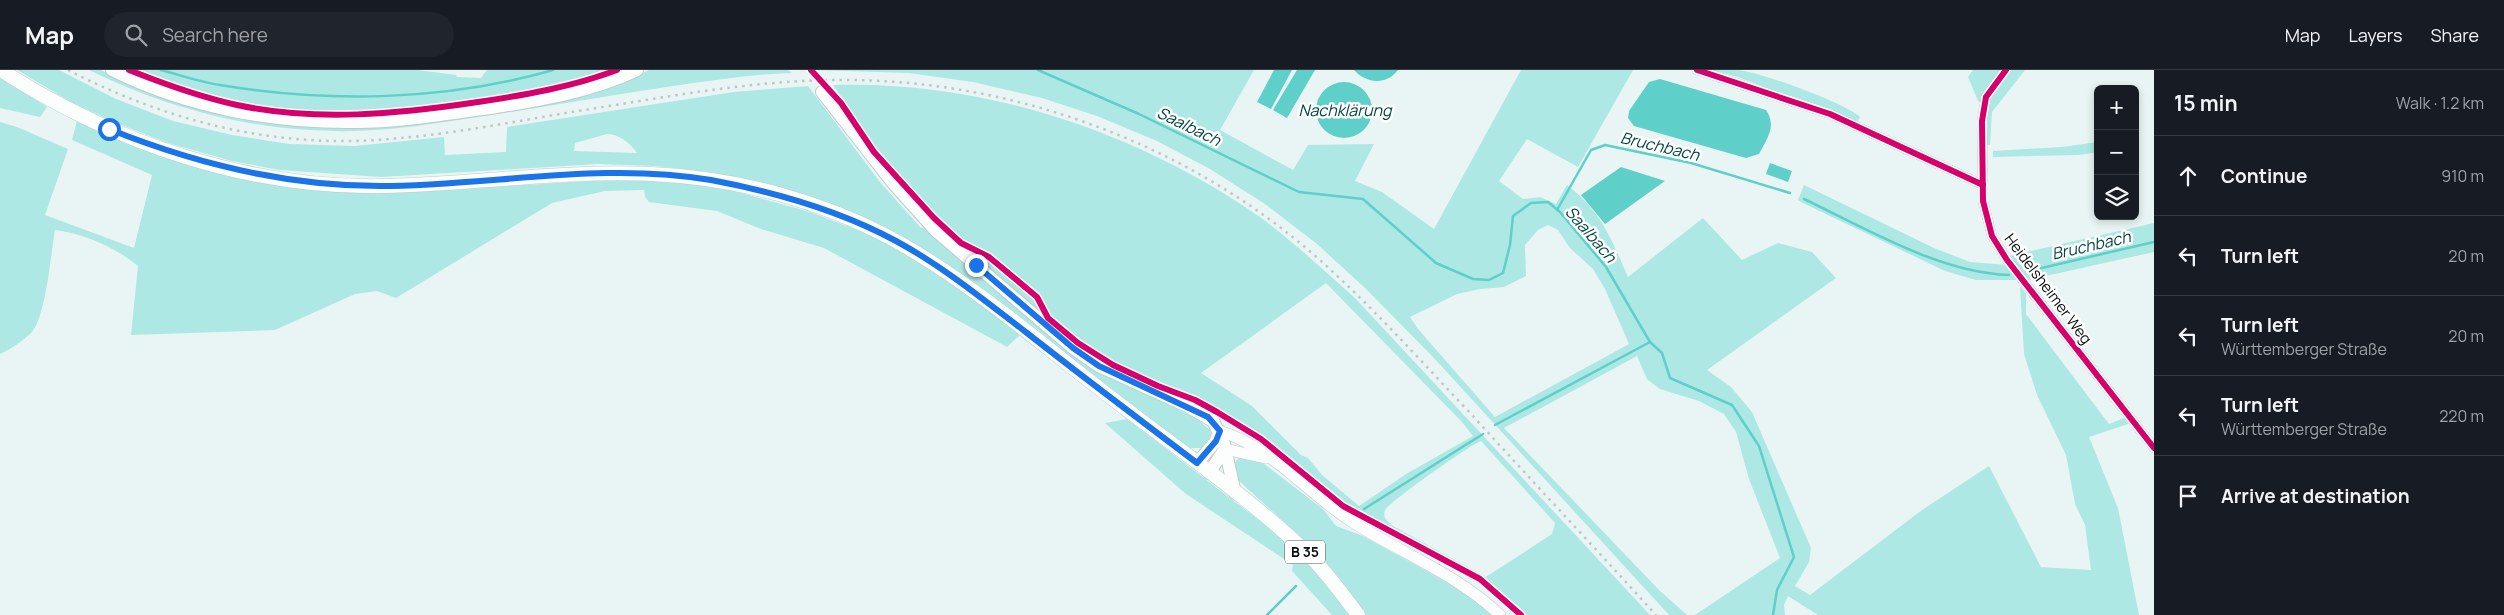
<!DOCTYPE html>
<html lang="en">
<head>
<meta charset="utf-8">
<style>
  :root { --surface:#171b24; --page:#20242c; --text:#f1f3f6; --muted:#9ea1a6; --line:#363941 }
  body { margin:0; font-family:Manrope,sans-serif; background:var(--page); color:var(--text) }
  .controls { position:absolute; right:15px; top:15px; display:grid; overflow:hidden; border-radius:8px; box-shadow:0 2px 8px #0003 }
  .controls button { width:45px; height:45px; display:grid; place-items:center; padding:0; border:0; border-bottom:1px solid var(--line); background:var(--surface); color:var(--text); font:25px sans-serif }
  .stop { position:absolute; width:15px; height:15px; margin:-11px; border:4px solid #1a73e8; border-radius:50%; background:#fff }
  .stop.end { background:#1a73e8; border-color:#fff; box-shadow:0 1px 5px #0008 }
  .list { margin:0; padding:0; list-style:none }
  h2 { display:flex; justify-content:space-between; align-items:center; height:65px; margin:0; padding:0 20px; font-size:21px }
  h2 small { font-size:16px; font-weight:400; color:var(--muted) }
  .list li { display:grid; grid-template-columns:32px 1fr auto; gap:15px; align-items:center; box-sizing:border-box; height:80px; padding:0 20px; border-top:1px solid var(--line) }
  .list b { display:block; font-size:19px; white-space:nowrap }
  .list p { margin:0; font-size:16px; white-space:nowrap; color:var(--muted) }
  .list em { font-size:16px; font-style:normal; color:var(--muted) }
  .icon { flex:none; width:28px; height:28px; fill:none; stroke:currentColor; stroke-width:2; stroke-linecap:round; stroke-linejoin:round }
  .map { position:relative; flex:none; width:2154px; height:545px; overflow:hidden }
  header { display:flex; align-items:center; gap:30px; box-sizing:border-box; height:70px; padding:0 25px; background:var(--surface); border-bottom:1px solid var(--line) }
  header strong { font-size:24px }
  nav { display:flex; gap:28px; margin-inline-start:auto; font-size:18px }
  .search { width:350px; height:45px; background:var(--page); display:flex; align-items:center; gap:12px; box-sizing:border-box; padding:0 18px; border-radius:28px; color:var(--muted); font-size:19px }
  main { display:flex }
  aside { flex:1; background:var(--surface) }
  .map>svg:first-child { display:block }
  .green { fill:#ade8e4; fill-rule:evenodd }
  .water { fill:#5ecfc9 }
  .lines { fill:none; stroke-linecap:round; stroke-linejoin:round }
  .stream { stroke:#5ecfc9; stroke-width:2.5 }
  .minor-casing { stroke:#c0cbca; stroke-width:10 }
  .tertiary-casing { stroke:#c0cbca; stroke-width:12 }
  .secondary-casing { stroke:#c0cbca; stroke-width:14 }
  .primary-casing { stroke:#c0cbca; stroke-width:15 }
  .minor { stroke:#fcfefd; stroke-width:9 }
  .tertiary { stroke:#fcfefd; stroke-width:11 }
  .secondary { stroke:#fcfefd; stroke-width:12 }
  .primary { stroke:#fcfefd; stroke-width:14 }
  .rail { stroke:#c3c5c5; stroke-width:2.5; stroke-dasharray:2.5 5; stroke-linecap:butt }
  .cycleway-casing { stroke:#fff; stroke-width:9 }
  .cycleway { stroke:#d6006c; stroke-width:6 }
  .route { stroke:#1a73e8; stroke-width:6 }
  .labels { text-anchor:middle; stroke-width:5; stroke-linejoin:round; paint-order:stroke }
  .shield { fill:#fff; stroke:#515656; stroke-width:1 }
  .shield-label { font-size:14px; font-weight:bold; fill:#070e0e }
  .street-label { font-size:15px; fill:#070e0e; stroke:#fff }
  .water-label { font-size:16px; font-style:italic; fill:#034642; stroke:#fff }
</style>
</head>
<body>
<header>
<strong>Map</strong>
<div class="search"><svg class="icon" aria-label="search" viewBox="0 0 24 24"><circle cx="10" cy="10" r="6"/><path d="M15 15l6 6"/></svg>Search here</div>
<nav><a>Map</a><a>Layers</a><a>Share</a></nav>
</header>
<main>
<div class="map">
<svg width="2154" height="545" viewBox="0 0 2154 545">
  <rect width="100%" height="100%" fill="#e8f5f4"/>
  <!-- green -->
  <g class="green">
    <path d="M17 0H59L116 29 173 51 232 65 289 74 355 76 444 67 445 85 506 82 507 57 734 22 808 16 879 111 921 158 924 157 1029 249 1085 294 1197 349 1210 360 1211 367 1204 378H1189L1026 253 931 185 717 103 655 96 598 94 381 107 280 100 232 91 168 73 114 52 71 32ZM607 64C619 64 630 73 637 83L574 81 575 73Z"/>
    <path d="M89 0H101L124 11 179 32 355 57 634 7 649 0H788L792 3C754 4 717 10 680 15 612 25 545 37 478 47 438 53 396 60 355 61 261 63 172 41 89 0Z"/>
    <path d="M138 0H418L456 5 457 7 481 8 487 0H610C598 4 586 10 574 13 552 18 529 20 507 24 417 39 322 51 231 32 199 25 168 12 138 0Z"/>
    <path d="M813 0H1254L1220 60 1293 100 1308 75 1374 74 1355 111 1382 122 1434 159 1521 0H1633L1578 97 1527 69 1499 111 1523 129 1540 127 1556 134 1567 115C1602 142 1611 169 1628 207L1703 148 1742 190 1778 173 1812 182 1836 208 1707 300 1731 317 1752 342 1811 478 1809 492 1795 516 1810 525 1922 440 1989 396 2041 497 2091 500 2085 455 2075 434 2066 385 2037 325 2024 284 2020 216 2026 224V244L2109 354 2126 347 2131 353 2089 367 2118 438 2139 545H1818L1788 526 1784 535 1785 545H1695L1780 488 1749 409 1736 362 1724 344 1699 331 1660 319 1647 309 1637 286 1504 358 1659 520 1687 545H1669L1434 288 1365 218 1317 174 1265 134 1210 99 1157 71 1097 46 1042 28 973 12 909 3ZM1548 155 1558 160 1570 178 1593 199 1605 219 1629 274 1495 347 1418 259 1410 247 1457 224 1480 219 1504 217 1526 206 1525 175 1538 160Z"/>
    <path d="M1711 0C1720 0 1729 0 1738 0 1760 2 1845 33 1860 47L1857 52 1738 7Z"/>
    <path d="M1973 0H2025L1992 42 1990 75H1986V38L1978 31 1968 7Z"/>
    <path d="M0 7 47 37 40 47 0 38Z"/>
    <path d="M833 15C982 10 1135 61 1257 145 1292 170 1323 200 1355 228L1650 545H1524L1491 514 1344 435 1217 345 1097 283 1049 245 1047 250 975 188 896 111ZM1326 213 1462 352 1473 366 1406 404 1359 436 1322 405 1308 388 1301 385 1252 336 1201 303ZM1481 371 1555 453 1552 464 1486 507 1393 456C1388 452 1382 448 1385 440 1389 432 1470 375 1481 371Z"/>
    <path d="M77 51 161 86 212 101 335 120 413 122 606 110 702 112 810 142 873 166 934 199 1020 265 1007 277 824 178 761 159 717 141 649 132 645 127 644 120 605 121 552 133 396 228 377 221 355 224 275 260 131 265 138 196C115 177 85 164 55 160 51 183 46 245 32 262 23 271 11 279 0 284V52L17 57 68 79 45 145 134 178 152 105 72 70Z"/>
    <path d="M2098 72V82L2079 85 1993 87V81L2062 77Z"/>
    <path d="M1804 115 1934 178 1970 192 2008 195 2017 207 2016 210H1976L1945 201 1803 133 1798 130Z"/>
    <path d="M2154 153V182L2028 210 2009 186Z"/>
    <path d="M1127 349 1277 464 1311 496 1353 545H1332L1292 501 1293 495 1186 424 1105 353Z"/>
    <path d="M1239 388 1257 390 1264 394 1323 439 1336 456 1363 466 1463 521 1494 545H1366L1306 472 1238 410 1234 393Z"/>
  </g>
  <!-- water -->
  <g class="water">
    <path d="M1274 0H1292L1271 39 1257 32Z"/>
    <path d="M1297 0H1315L1287 48 1273 40Z"/>
    <path d="M1354 0H1398C1387 15 1366 14 1354 0Z"/>
    <path d="M1660 9 1766 40C1777 56 1767 69 1759 84L1746 88 1634 56 1628 48 1629 41 1649 12Z"/>
    <circle cx="1344" cy="40" r="28"/>
    <path d="M1770 93 1792 101 1788 112 1766 104Z"/>
    <path d="M1621 97 1665 111 1605 154 1581 125Z"/>
  </g>
  <g class="lines">
    <!-- stream -->
    <g class="stream">
      <path d="M161 0C180 5 200 12 220 15 329 33 446 31 553 0"/>
      <path d="M1038 0 1139 44 1299 122 1363 129 1436 193 1473 209 1489 210 1503 203 1510 175 1513 146 1531 133 1548 132 1560 142 1606 197 1650 272 1662 283 1670 308 1732 335 1759 376 1794 487 1777 520 1773 545"/>
      <path d="M1804 129C1865 158 1940 203 2009 205"/>
      <path d="M1557 140 1591 80 1605 75 1691 93 1790 123"/>
      <path d="M2033 200 2154 172"/>
      <path d="M1495 355 1650 272"/>
      <path d="M1364 439 1483 364"/>
      <path d="M1267 545 1296 516"/>
    </g>
    <defs>
      <g id="minor">
        <path d="M1697 0 1830 44 1983 115"/>
        <path d="M2006 0 1986 27 1982 51 1983 131 1992 166 2007 190 2154 378"/>
      </g>
      <g id="tertiary">
        <path d="M1219 361C1271 376 1307 423 1351 451 1401 483 1457 504 1500 545"/>
        <path d="M1225 379 1265 388"/>
      </g>
      <g id="secondary">
        <path d="M112 0C186 37 272 53 355 52 400 52 445 44 490 38 540 30 591 22 637 0"/>
        <path d="M822 22 893 113 936 161 1073 278 1099 296 1187 336 1213 351 1224 374 1235 423"/>
        <path d="M1197 393 1216 371 1219 361"/>
        <path d="M1209 403 1225 379"/>
      </g>
      <path id="primary" d="M1 0C114 73 249 119 384 116 474 114 563 100 652 104 742 108 838 135 915 182 991 228 1059 289 1130 342 1189 387 1257 434 1310 486 1328 504 1343 525 1358 545"/>
    </defs>
    <!-- minor casing -->
    <use href="#minor" class="minor-casing"/>
    <!-- tertiary casing -->
    <use href="#tertiary" class="tertiary-casing"/>
    <!-- secondary casing -->
    <use href="#secondary" class="secondary-casing"/>
    <!-- primary casing -->
    <use href="#primary" class="primary-casing"/>
    <!-- minor -->
    <use href="#minor" class="minor"/>
    <!-- tertiary -->
    <use href="#tertiary" class="tertiary"/>
    <!-- secondary -->
    <use href="#secondary" class="secondary"/>
    <!-- primary -->
    <use href="#primary" class="primary"/>
    <!-- rail -->
    <path class="rail" d="M68 0C157 46 253 73 354 71 429 69 505 53 578 41 667 27 758 9 848 10 1016 11 1186 74 1313 184 1370 234 1420 290 1472 345 1533 412 1595 478 1656 545"/>
    <defs>
      <g id="cycleway">
        <path d="M129 0C164 14 200 27 237 35 316 52 398 44 478 32 525 25 572 17 617 0"/>
        <path d="M811 0 841 33 874 82 934 148 961 173 989 187 1037 227 1048 248 1078 273 1113 295 1158 316 1195 330 1217 342 1261 369 1343 436 1480 509 1521 545"/>
        <path d="M1697 0 1830 44 1983 115"/>
        <path d="M2006 0 1986 27 1982 51 1983 131 1992 166 2007 190 2154 378"/>
      </g>
    </defs>
    <!-- cycleway casing -->
    <use href="#cycleway" class="cycleway-casing"/>
    <!-- cycleway -->
    <use href="#cycleway" class="cycleway"/>
  </g>
  <g class="lines">
    <!-- route -->
    <path class="route" d="M109 59C196 94 286 116 380 116 490 116 601 91 711 110 775 122 839 140 896 171 944 197 985 231 1027 263 1083 307 1140 350 1197 393L1216 371 1220 361 1208 347 1099 296 1073 278 976 195"/>
  </g>
  <g class="labels">
    <!-- shield labels -->
    <rect class="shield" x="1285" y="470.5" width="40" height="23" rx="4"/>
    <g class="shield-label">
      <text x="1305" y="487">B 35</text>
    </g>
    <!-- street labels -->
    <g class="street-label">
      <text transform="translate(2048 219) rotate(53)" y="5">Heidelsheimer Weg</text>
    </g>
    <!-- water labels -->
    <g class="water-label">
      <text x="1345" y="46">Nachklärung</text>
      <text transform="translate(1189 56) rotate(26)" y="6">Saalbach</text>
      <text transform="translate(1660 76) rotate(13)" y="6">Bruchbach</text>
      <text transform="translate(1591 164) rotate(49)" y="6">Saalbach</text>
      <text transform="translate(2091 175) rotate(-13)" y="6">Bruchbach</text>
    </g>
  </g>
</svg>
<div class="controls">
<button>+</button>
<button>−</button>
<button><svg class="icon" aria-label="layers" viewBox="0 0 24 24"><path d="M12 4l9 5-9 5-9-5zM3 14l9 5 9-5"/></svg></button>
</div>
<div class="stop" style="left:109px;top:59px"></div>
<div class="stop end" style="left:976px;top:195px"></div>
</div>
<aside>
<h2>15 min<small>Walk · 1.2 km</small></h2>
<ul class="list">
<li><svg class="icon" aria-label="ahead" viewBox="0 0 24 24"><path d="M12 20V5M6 11l6-6 6 6"/></svg><div><b>Continue</b></div><em>910 m</em></li>
<li><svg class="icon" aria-label="left" viewBox="0 0 24 24"><path d="M17 20v-9H6M10 6l-5 5 5 5"/></svg><div><b>Turn left</b></div><em>20 m</em></li>
<li><svg class="icon" aria-label="left" viewBox="0 0 24 24"><path d="M17 20v-9H6M10 6l-5 5 5 5"/></svg><div><b>Turn left</b><p>Württemberger Straße</p></div><em>20 m</em></li>
<li><svg class="icon" aria-label="left" viewBox="0 0 24 24"><path d="M17 20v-9H6M10 6l-5 5 5 5"/></svg><div><b>Turn left</b><p>Württemberger Straße</p></div><em>220 m</em></li>
<li><svg class="icon" aria-label="arrive" viewBox="0 0 24 24"><path d="M6 21V4h12l-3 4 3 4H6"/></svg><div><b>Arrive at destination</b></div></li>
</ul>
</aside>
</main>
</body>
</html>
